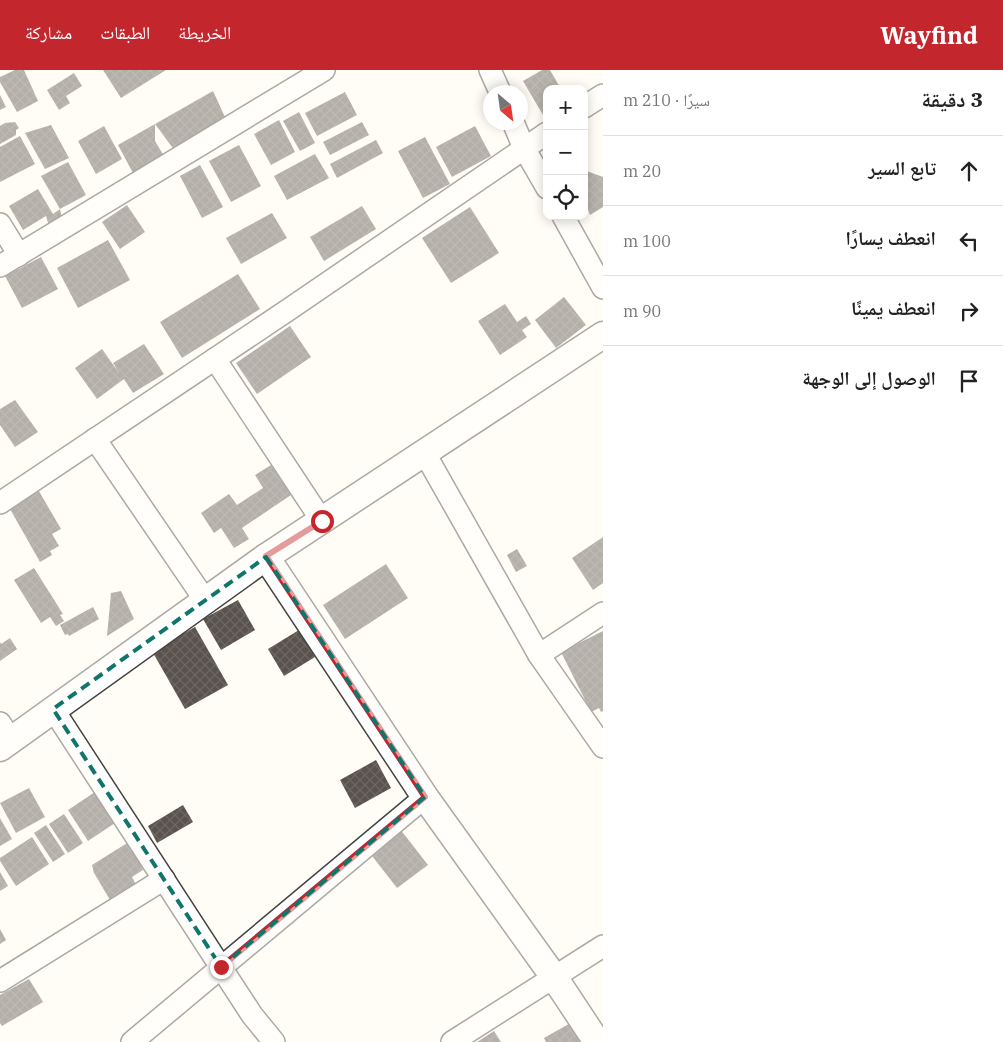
<!DOCTYPE html>
<html lang="ar">
<head>
<meta charset="utf-8">
<style>
  :root { --surface:#fff; --page:#f6f6f6; --text:#222; --muted:#767676; --line:#e0e0e0; --accent:#c4262e }
  body { margin:0; font-family:"IBM Plex Serif","Noto Naskh Arabic",serif; background:var(--page); color:var(--text); direction:rtl }
  .controls { position:absolute; right:15px; top:15px; display:grid; overflow:hidden; border-radius:10px; box-shadow:0 2px 12px #0003 }
  .controls button { width:45px; height:45px; display:grid; place-items:center; padding:0; border:0; border-bottom:1px solid var(--line); background:var(--surface); color:var(--text); font:25px sans-serif }
  .compass { position:absolute; left:483px; top:15px; width:45px; height:45px; border-radius:50%; background:var(--surface); box-shadow:0 2px 12px #0003; rotate:151deg }
  .stop { position:absolute; width:15px; height:15px; margin:-11px; border:4px solid #c4262e; border-radius:50%; background:#fff }
  .stop.end { background:#c4262e; border-color:#fff; box-shadow:0 1px 5px #0008 }
  .list { margin:0; padding:0; list-style:none }
  h2 { display:flex; justify-content:space-between; align-items:center; height:65px; margin:0; padding:0 20px; font-size:21px }
  h2 small { font-size:16px; font-weight:400; color:var(--muted) }
  .list li { display:grid; grid-template-columns:32px 1fr auto; gap:15px; align-items:center; box-sizing:border-box; height:70px; padding:0 20px; border-top:1px solid var(--line) }
  .list b { display:block; font-size:19px; white-space:nowrap }
  .list em { font-size:16px; font-style:normal; color:var(--muted) }
  .icon { flex:none; width:28px; height:28px; fill:none; stroke:currentColor; stroke-width:2; stroke-linecap:round; stroke-linejoin:round }
  .map { position:relative; flex:none; width:603px; height:972px; overflow:hidden; direction:ltr }
  header { display:flex; align-items:center; gap:30px; box-sizing:border-box; height:70px; padding:0 25px; background:var(--accent); color:#fff }
  header strong { font-size:24px }
  nav { display:flex; gap:28px; margin-inline-start:auto; font-size:18px }
  main { display:flex }
  aside { flex:1; background:var(--surface) }
  .map>svg:first-child { display:block }
  .building { fill:url(#building-cross-hatch) }
  .lines { fill:none; stroke-linecap:round; stroke-linejoin:round }
  .minor-casing { stroke:#444; stroke-width:24 }
  .tertiary-casing { stroke:#444; stroke-width:29 }
  .minor { stroke:#fff; stroke-width:21 }
  .tertiary { stroke:#fff; stroke-width:26 }
  .route { stroke:#c4262e; stroke-width:6 }
  .marked { fill:none; stroke:#0f766e; stroke-width:4; stroke-dasharray:10 6; stroke-linejoin:round }
</style>
</head>
<body>
<header>
<strong>Wayfind</strong>
<nav><a>الخريطة</a><a>الطبقات</a><a>مشاركة</a></nav>
</header>
<main>
<aside>
<h2>3 دقيقة<small>سيرًا · 210 m</small></h2>
<ul class="list">
<li><svg class="icon" aria-label="ahead" viewBox="0 0 24 24"><path d="M12 20V5M6 11l6-6 6 6"/></svg><div><b>تابع السير</b></div><em>20 m</em></li>
<li><svg class="icon" aria-label="left" viewBox="0 0 24 24"><path d="M17 20v-9H6M10 6l-5 5 5 5"/></svg><div><b>انعطف يسارًا</b></div><em>100 m</em></li>
<li><svg class="icon" aria-label="right" viewBox="0 0 24 24"><path d="M7 20v-9h11M14 6l5 5-5 5"/></svg><div><b>انعطف يمينًا</b></div><em>90 m</em></li>
<li><svg class="icon" aria-label="arrive" viewBox="0 0 24 24"><path d="M6 21V4h12l-3 4 3 4H6"/></svg><div><b>الوصول إلى الوجهة</b></div></li>
</ul>
</aside>
<div class="map">
<svg width="603" height="972" viewBox="0 0 603 972">
  <defs>
    <pattern id="building-cross-hatch" width="8" height="8" patternUnits="userSpaceOnUse" patternTransform="scale(1.25)"><rect width="8" height="8" fill="#5a524d"/><path d="M0 0l8 8M0 8l8-8" fill="none" stroke="#6d6662"/></pattern>
  </defs>
  <rect width="100%" height="100%" fill="#fffdf5"/>
  <!-- building -->
  <g class="building">
    <path d="M15 0H24L38 31 17 42 0 12V7Z"/>
    <path d="M103 0H166L121 28Z"/>
    <path d="M542 0H550L561 19H547V43L543 45 523 11Z"/>
    <path d="M74 3 82 16 66 26 70 33 59 40 47 20Z"/>
    <path d="M213 21 225 47 175 81 155 54V71L164 86 133 103 118 75 155 54Z"/>
    <path d="M345 22 357 45 317 66 305 43Z"/>
    <path d="M0 25 6 37 0 40Z"/>
    <path d="M299 42 315 73 300 81 283 51Z"/>
    <path d="M279 50 295 82 271 95 254 64Z"/>
    <path d="M15 52 19 58 16 60V65L0 74V56L5 53Z"/>
    <path d="M362 52 369 65 330 85 323 72Z"/>
    <path d="M51 55 69 88 45 99 25 63Z"/>
    <path d="M104 56 122 89 96 104 78 71Z"/>
    <path d="M475 56 491 86 452 107 436 77Z"/>
    <path d="M20 66 35 94 0 112V77Z"/>
    <path d="M425 67 450 114 423 128 398 81Z"/>
    <path d="M376 70 383 83 337 108 330 94Z"/>
    <path d="M239 75 261 116 231 132 209 91Z"/>
    <path d="M315 84 329 108 287 130 274 106Z"/>
    <path d="M68 92 86 125 60 139 41 106Z"/>
    <path d="M200 95 223 137 202 148 180 106Z"/>
    <path d="M584 100 603 107V137L590 145 584 128Z"/>
    <path d="M38 119 53 144 60 139 62 149 49 156 46 146 23 160 9 136Z"/>
    <path d="M127 135 145 162 120 179 102 152Z"/>
    <path d="M362 136 376 159 324 191 310 167Z"/>
    <path d="M470 137 499 183 451 213 422 168Z"/>
    <path d="M272 143 287 168 241 194 226 168Z"/>
    <path d="M108 170 130 210 78 238 57 198Z"/>
    <path d="M41 187 58 219 22 238 5 206Z"/>
    <path d="M238 204 260 239 182 288 160 252Z"/>
    <path d="M564 227 586 255 556 278 535 250Z"/>
    <path d="M505 234 517 252 526 246 531 254 522 260 527 267 500 285 478 251Z"/>
    <path d="M290 256 311 287 257 324 236 293Z"/>
    <path d="M144 274 164 304 133 323 124 309 97 329 75 298 102 279 119 303 113 293Z"/>
    <path d="M15 330 38 362 15 377 0 355V339Z"/>
    <path d="M271 395 291 425 242 458 249 469 234 478 221 458 214 463 201 443 229 424 237 435 263 418 255 405Z"/>
    <path d="M36 416 61 459 52 464 59 476 50 481 52 485 40 492 10 439 25 430 21 425Z"/>
    <path d="M603 467V513L593 520 572 488Z"/>
    <path d="M517 479 527 496 516 502 507 485Z"/>
    <path d="M386 494 408 528 345 569 323 535Z"/>
    <path d="M34 498 63 544 60 545 64 551 56 556 50 547 41 553 14 510Z"/>
    <path d="M121 521 134 549 107 566 111 523Z"/>
    <path d="M238 530 255 560 221 580 203 549Z"/>
    <path d="M93 537 99 549 69 566 68 564 65 565 60 555Z"/>
    <path d="M195 557 228 615 185 639 152 581Z"/>
    <path d="M299 560 315 587 284 606 268 579Z"/>
    <path d="M603 561V641L601 642 599 638 591 642 561 582Z"/>
    <path d="M10 568 17 579 0 591V572L1 574Z"/>
    <path d="M376 690 391 718 355 738 340 710Z"/>
    <path d="M29 718 45 747 16 763 0 733Z"/>
    <path d="M101 718 121 749 88 771 68 740Z"/>
    <path d="M183 735 193 752 157 773 148 756Z"/>
    <path d="M64 744 83 773 68 783 49 754Z"/>
    <path d="M0 748 12 769 0 776Z"/>
    <path d="M46 755 65 784 53 792 34 763Z"/>
    <path d="M400 759 428 795 397 818 369 782Z"/>
    <path d="M32 767 49 794 16 816 0 791V788Z"/>
    <path d="M132 770 142 785 137 788 143 800 132 807 137 817 113 835 94 803 92 795Z"/>
    <path d="M0 802 8 816 0 821Z"/>
    <path d="M0 859 6 870 0 874Z"/>
    <path d="M29 909 43 932 2 956 0 953V925Z"/>
    <path d="M574 951 585 972H546L544 968Z"/>
    <path d="M494 961 501 972H477Z"/>
  </g>
  <g class="lines">
    <defs>
      <g id="minor">
        <path d="M490 0 500 22"/>
        <path d="M584 37 603 25"/>
        <path d="M513 52 524 78 547 118"/>
        <path d="M563 146 603 218"/>
        <path d="M0 154 19 185"/>
        <path d="M0 196 324 0"/>
        <path d="M215 289 322 451"/>
        <path d="M95 369 205 530"/>
        <path d="M424 382 539 585 603 677"/>
        <path d="M0 433 288 240 547 63"/>
        <path d="M539 585 603 543"/>
        <path d="M53 639 252 945 274 972"/>
        <path d="M0 653 11 670"/>
        <path d="M0 911 164 809"/>
        <path d="M132 972 425 727"/>
        <path d="M452 972 603 876"/>
      </g>
      <g id="tertiary">
        <path d="M266 487 425 727 554 907 597 972"/>
        <path d="M0 678 266 487 603 265"/>
      </g>
    </defs>
    <!-- minor casing -->
    <use href="#minor" class="minor-casing"/>
    <!-- tertiary casing -->
    <use href="#tertiary" class="tertiary-casing"/>
    <!-- minor -->
    <use href="#minor" class="minor"/>
    <!-- tertiary -->
    <use href="#tertiary" class="tertiary"/>
  </g>
  <g class="lines">
    <!-- route -->
    <path class="route" d="M221 897 425 727 266 486 322 451"/>
  </g>
  <!-- marked area -->
  <path d="M0 0H603V972H0ZM266 487 425 727 221 897 53 639Z" fill="#fffdf5" fill-opacity=".55" fill-rule="evenodd"/>
  <path class="marked" d="M266 487 425 727 221 897 53 639Z"/>
</svg>
<div class="controls">
<button>+</button>
<button>−</button>
<button><svg class="icon" aria-label="locate" viewBox="0 0 24 24"><circle cx="12" cy="12" r="6"/><path d="M12 2v4M12 18v4M2 12h4M18 12h4"/></svg></button>
</div>
<svg class="compass" viewBox="-18 -18 36 36"><path d="M0-13l5 13h-10z" fill="#e53935"/><path d="M0 13l5-13h-10z" fill="#767676"/></svg>
<div class="stop" style="left:322px;top:451px"></div>
<div class="stop end" style="left:221px;top:897px"></div>
</div>
</main>
</body>
</html>
